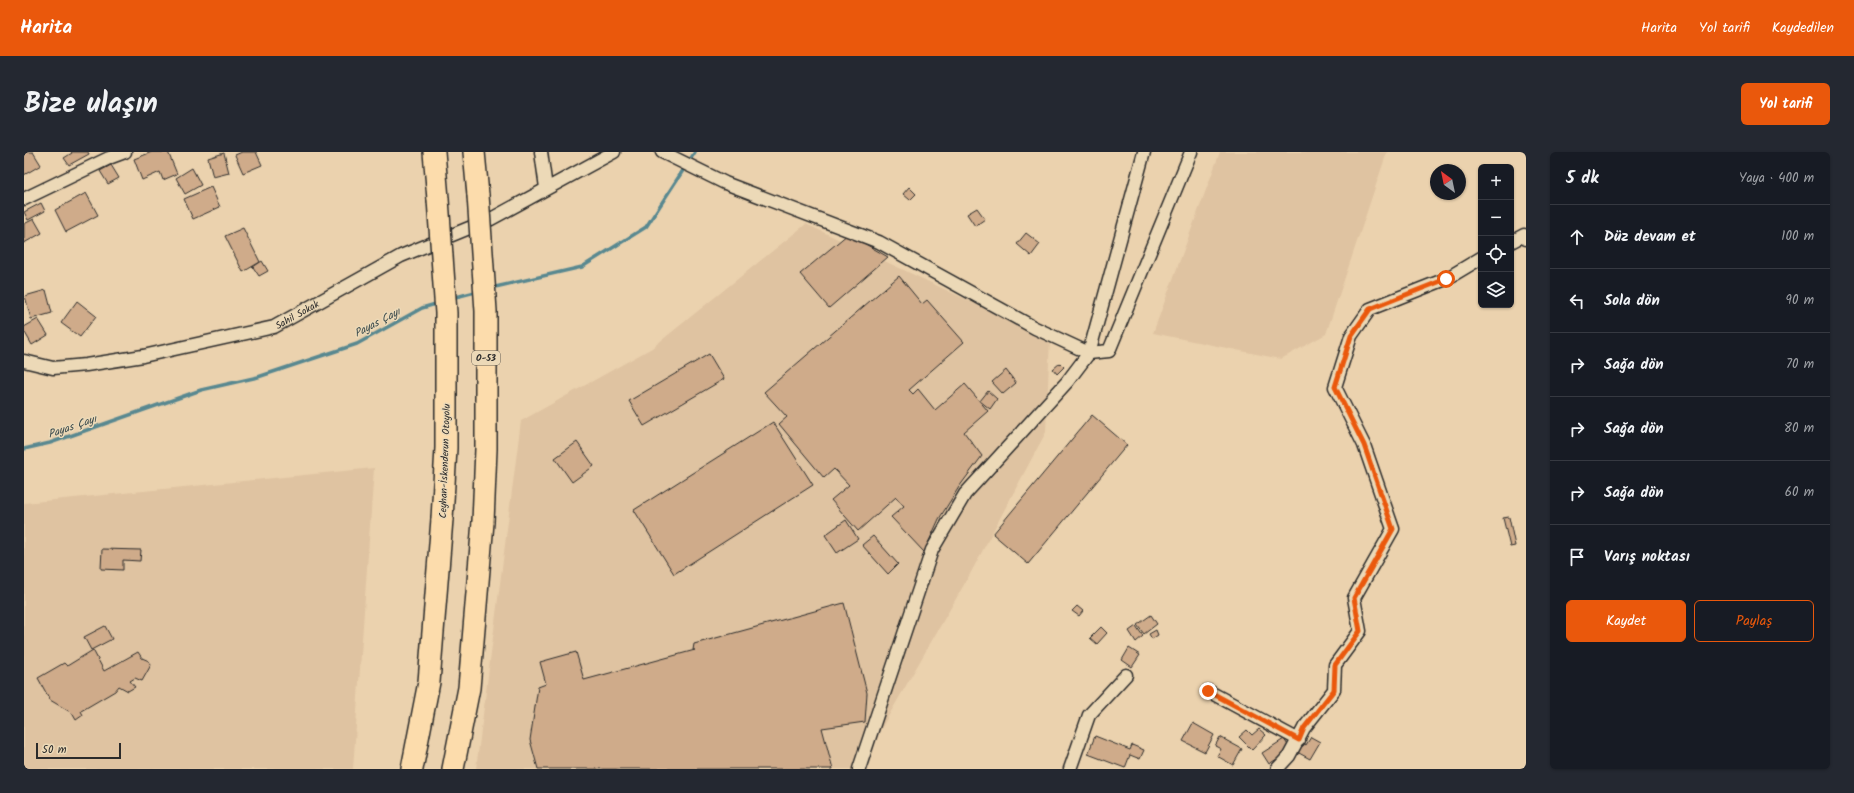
<!DOCTYPE html>
<html lang="tr">
<head>
<meta charset="utf-8">
<style>
  :root { --surface:#171b24; --page:#242831; --text:#f1f3f6; --muted:#9ea1a6; --line:#363941; --accent:#ea580c }
  body { margin:0; font-family:Kalam,sans-serif; background:var(--page); color:var(--text) }
  .controls { position:absolute; right:12px; top:12px; display:grid; overflow:hidden; border-radius:6px; box-shadow:0 1px 3px #0004 }
  .controls button { width:36px; height:36px; display:grid; place-items:center; padding:0; border:0; border-bottom:1px solid var(--line); background:var(--surface); color:var(--text); font:20px sans-serif }
  .compass { position:absolute; left:1406px; top:12px; width:36px; height:36px; border-radius:50%; background:var(--surface); box-shadow:0 1px 3px #0004; rotate:327deg }
  .scale { position:absolute; left:12px; bottom:10px; width:85px; box-sizing:border-box; padding-left:4px; border:2px solid #2b2b2b; border-top:0; font-size:11px; line-height:14px; white-space:nowrap; color:#2b2b2b; -webkit-text-stroke:3px #ecd9b7; paint-order:stroke }
  .stop { position:absolute; width:12px; height:12px; margin:-9px; border:3px solid #ea580c; border-radius:50%; background:#fff }
  .stop.end { background:#ea580c; border-color:#fff; box-shadow:0 1px 4px #0008 }
  .list { margin:0; padding:0; list-style:none }
  h2 { display:flex; justify-content:space-between; align-items:center; height:52px; margin:0; padding:0 16px; font-size:17px }
  h2 small { font-size:13px; font-weight:400; color:var(--muted) }
  .list li { display:grid; grid-template-columns:26px 1fr auto; gap:12px; align-items:center; box-sizing:border-box; height:64px; padding:0 16px; border-top:1px solid var(--line) }
  .list b { display:block; font-size:15px; white-space:nowrap }
  .list em { font-size:13px; font-style:normal; color:var(--muted) }
  .actions { display:flex; gap:8px; padding:12px 16px }
  .actions a { flex:1; padding:9px 0; border:1px solid var(--accent); border-radius:6px; text-align:center; font-size:14px; color:var(--accent) }
  .actions .main { background:var(--accent); color:#fff }
  .icon { flex:none; width:22px; height:22px; fill:none; stroke:currentColor; stroke-width:2; stroke-linecap:round; stroke-linejoin:round }
  .map { position:relative; flex:none; width:1502px; height:617px; overflow:hidden; border-radius:6px }
  header { display:flex; align-items:center; gap:24px; box-sizing:border-box; height:56px; padding:0 20px; background:var(--accent); color:#fff }
  header strong { font-size:19px }
  nav { display:flex; gap:22px; margin-inline-start:auto; font-size:14px }
  .intro { display:flex; align-items:center; justify-content:space-between; box-sizing:border-box; height:96px; padding:0 24px }
  h1 { margin:0; font-size:28px }
  .button { padding:10px 18px; border-radius:6px; background:var(--accent); color:#fff; font-size:14px; font-weight:700 }
  main { display:flex; gap:24px; padding:0 24px }
  aside { flex:1; background:var(--surface); border-radius:6px; box-shadow:0 1px 3px #0004 }
  .map>svg:first-child { display:block }
  .built { fill:#dfc3a1 }
  .lines { fill:none; stroke-linecap:round; stroke-linejoin:round }
  .stream { stroke:#598890; stroke-width:3.5 }
  .building { fill:#cfab8a; stroke:#2b2b2b }
  .minor-casing { stroke:#2b2b2b; stroke-width:15 }
  .motorway-casing { stroke:#2b2b2b; stroke-width:24 }
  .minor { stroke:#ecd9b7; stroke-width:12 }
  .motorway { stroke:#fcdcac; stroke-width:21 }
  .motorway-bridge-casing { stroke:#2b2b2b; stroke-width:24; stroke-linecap:butt }
  .motorway-bridge { stroke:#fcdcac; stroke-width:21 }
  .route { stroke:#ea580c; stroke-width:5 }
  .labels { text-anchor:middle; stroke-width:3; stroke-linejoin:round; paint-order:stroke }
  .shield { fill:#ecd9b7; stroke:#655f55; stroke-width:1 }
  .shield-label { font-size:9px; font-weight:bold; fill:#2b2b2b }
  .street-label { font-size:10px; fill:#2b2b2b; stroke:#ecd9b7 }
  .water-label { font-size:11px; font-style:italic; fill:#3a4a4d; stroke:#ecd9b7 }
</style>
</head>
<body>
<header>
<strong>Harita</strong>
<nav><a>Harita</a><a>Yol tarifi</a><a>Kaydedilen</a></nav>
</header>
<div class="intro"><h1>Bize ulaşın</h1><a class="button">Yol tarifi</a></div>
<main>
<div class="map">
<svg width="1502" height="617" viewBox="0 0 1502 617">
  <rect width="100%" height="100%" fill="#ebd2ae"/>
  <filter id="ink" filterUnits="userSpaceOnUse"><feTurbulence type="fractalNoise" baseFrequency=".025" numOctaves="2"/><feDisplacementMap in="SourceGraphic" scale="8" xChannelSelector="R" yChannelSelector="G"/><feConvolveMatrix kernelMatrix="1 2 1 2 8 2 1 2 1" color-interpolation-filters="sRGB"/></filter>
  <g filter="url(#ink)">
    <!-- built -->
    <g class="built">
      <path d="M1196 0H1363L1302 182 1257 207 1129 181Z"/>
      <path d="M782 72 1026 187 1022 280 945 424 834 617H452L497 269 628 196Z"/>
      <path d="M350 316 329 617H0V351Z"/>
    </g>
    <g class="lines">
      <!-- stream -->
      <g class="stream">
        <path d="M467 136 558 115 622 75 671 0"/>
        <path d="M428 146 455 139"/>
        <path d="M0 297 26 291 177 238 234 225 333 192 398 156 415 151"/>
      </g>
    </g>
    <!-- building -->
    <g class="building">
      <path d="M0 0H9L17 13 0 23Z"/>
      <path d="M47 0H64L65 2 45 13 40 6 48 1Z"/>
      <path d="M128 0H144L153 22 139 28 136 20 118 28 110 7Z"/>
      <path d="M218 0H232L238 13 219 21 211 3Z"/>
      <path d="M200 1 205 21 189 25 184 6Z"/>
      <path d="M87 13 95 26 84 32 76 19Z"/>
      <path d="M168 16 177 33 161 42 152 26Z"/>
      <path d="M187 35 196 55 169 67 160 47Z"/>
      <path d="M885 35 892 42 886 48 879 42Z"/>
      <path d="M62 41 74 63 42 80 31 58Z"/>
      <path d="M17 51 21 59 4 68 0 60Z"/>
      <path d="M953 56 961 67 951 74 943 62Z"/>
      <path d="M10 67 18 81 0 91V72Z"/>
      <path d="M219 76 236 110 219 120 201 84Z"/>
      <path d="M1002 81 1016 92 1007 104 993 92Z"/>
      <path d="M824 82 864 105 805 156 776 122Z"/>
      <path d="M238 109 244 119 235 124 229 115Z"/>
      <path d="M875 124 898 152 903 148 940 190 885 238 889 242 894 237 911 258 941 232 964 259 940 280 958 304 935 335 915 367 900 400 867 365 880 354 872 345 834 379 807 348 825 333 810 317 800 326 755 272 763 265 740 240Z"/>
      <path d="M22 138 28 161 7 167 1 144Z"/>
      <path d="M53 149 72 164 56 185 37 171Z"/>
      <path d="M14 167 24 183 8 193 0 179V175Z"/>
      <path d="M685 202 700 227 620 274 605 249Z"/>
      <path d="M1036 211 1040 215 1033 222 1029 217Z"/>
      <path d="M982 218 992 231 979 242 968 230Z"/>
      <path d="M964 239 973 247 966 257 956 249Z"/>
      <path d="M1068 263 1103 293 1004 412 969 382Z"/>
      <path d="M749 270 789 333 650 422 610 358Z"/>
      <path d="M553 290 570 314 548 330 531 306Z"/>
      <path d="M1485 365 1491 394 1486 395 1479 366Z"/>
      <path d="M822 368 834 387 813 401 801 383Z"/>
      <path d="M849 384 874 412 864 422 838 393Z"/>
      <path d="M78 397 117 398 116 409 99 408V418L77 417Z"/>
      <path d="M820 451 843 541 841 570 798 576 809 617H514L506 588 514 535 522 532 516 510 552 500 560 528 671 498H669L670 492Z"/>
      <path d="M1053 454 1059 459 1055 464 1048 459Z"/>
      <path d="M1127 463 1133 472 1120 482 1113 473Z"/>
      <path d="M81 474 88 487 67 498 60 485Z"/>
      <path d="M1112 474 1119 484 1112 490 1105 479Z"/>
      <path d="M1077 475 1083 481 1073 492 1066 486Z"/>
      <path d="M1132 478 1134 483 1128 487 1125 482Z"/>
      <path d="M1105 496 1116 503 1108 515 1098 508Z"/>
      <path d="M69 498 80 519 114 500 118 506 125 509 127 513 118 529 111 526 106 529 111 535 104 539 95 534 91 539 57 559 59 563 52 568 48 561 26 548 14 526 40 511 43 514Z"/>
      <path d="M1169 571 1190 583 1181 600 1159 589Z"/>
      <path d="M1235 577 1242 583 1228 598 1215 585 1223 578 1228 583Z"/>
      <path d="M1071 584 1106 598 1108 593 1120 598 1116 607 1106 603 1101 616 1064 602Z"/>
      <path d="M1196 585 1218 597 1209 613 1193 604 1197 597 1191 594Z"/>
      <path d="M1287 585 1296 590 1286 607 1273 600 1278 590 1282 593Z"/>
      <path d="M1260 587 1267 598 1245 612 1238 601Z"/>
    </g>
    <g class="lines">
      <defs>
        <g id="minor">
          <path d="M517 0 522 36"/>
          <path d="M638 0 701 31 855 90 1011 176 1065 201 1085 199 1167 0"/>
          <path d="M0 47 85 6 101 0"/>
          <path d="M1487 90 1500 83 1502 87"/>
          <path id="s1" d="M0 209 29 216 62 213 119 204 250 175 377 104 467 67 590 0"/>
          <path d="M1184 539 1275 588"/>
          <path d="M835 617 908 398 941 342 1043 230 1065 201 1120 0"/>
          <path d="M1046 617 1065 563 1102 523"/>
          <path d="M1253 617 1265 604 1280 576 1310 538 1311 513 1336 479 1330 446 1369 377 1340 293 1311 235 1327 184 1346 157 1422 127 1457 106"/>
        </g>
        <g id="motorway">
          <path d="M410 0 414 47"/>
          <path d="M450 0 454 43"/>
          <path d="M388 617 405 530 418 367"/>
          <path d="M429 617 445 536 459 370"/>
        </g>
      </defs>
      <!-- minor casing -->
      <use href="#minor" class="minor-casing"/>
      <!-- motorway casing -->
      <use href="#motorway" class="motorway-casing"/>
      <!-- minor -->
      <use href="#minor" class="minor"/>
      <!-- motorway -->
      <use href="#motorway" class="motorway"/>
      <defs>
        <g id="motorway-bridge">
          <path d="M454 43 462 159V297L459 370"/>
          <path d="M414 47 422 161V296L418 367"/>
        </g>
      </defs>
      <!-- motorway-bridge casing -->
      <use href="#motorway-bridge" class="motorway-bridge-casing"/>
      <!-- motorway-bridge -->
      <use href="#motorway-bridge" class="motorway-bridge"/>
    </g>
  </g>
  <g class="lines" filter="url(#ink)">
    <!-- route -->
    <path class="route" d="M1184 539 1275 588 1280 576 1310 538 1311 513 1336 479 1330 446 1369 377 1340 293 1311 235 1327 184 1346 157 1422 127"/>
  </g>
  <g class="labels">
    <!-- shield labels -->
    <rect class="shield" x="448" y="199" width="28" height="14" rx="3"/>
    <g class="shield-label">
      <text x="462" y="209">O-53</text>
    </g>
    <!-- street labels -->
    <g class="street-label">
      <text dy="4" stroke="none"><textPath href="#s1" startOffset="281">Sahil Sokak</textPath></text>
      <text transform="translate(420 309) rotate(-88)" y="4">Ceyhan-İskenderun Otoyolu</text>
    </g>
    <!-- water labels -->
    <g class="water-label">
      <text transform="translate(353 170) rotate(-28)" y="4">Payas Çayı</text>
      <text transform="translate(48 274) rotate(-19)" y="4">Payas Çayı</text>
    </g>
  </g>
</svg>
<div class="controls">
<button>+</button>
<button>−</button>
<button><svg class="icon" aria-label="locate" viewBox="0 0 24 24"><circle cx="12" cy="12" r="6"/><path d="M12 2v4M12 18v4M2 12h4M18 12h4"/></svg></button>
<button><svg class="icon" aria-label="layers" viewBox="0 0 24 24"><path d="M12 4l9 5-9 5-9-5zM3 14l9 5 9-5"/></svg></button>
</div>
<svg class="compass" viewBox="-18 -18 36 36"><path d="M0-13l5 13h-10z" fill="#e53935"/><path d="M0 13l5-13h-10z" fill="#9ea1a6"/></svg>
<div class="scale">50 m</div>
<div class="stop" style="left:1422px;top:127px"></div>
<div class="stop end" style="left:1184px;top:539px"></div>
</div>
<aside>
<h2>5 dk<small>Yaya · 400 m</small></h2>
<ul class="list">
<li><svg class="icon" aria-label="ahead" viewBox="0 0 24 24"><path d="M12 20V5M6 11l6-6 6 6"/></svg><div><b>Düz devam et</b></div><em>100 m</em></li>
<li><svg class="icon" aria-label="left" viewBox="0 0 24 24"><path d="M17 20v-9H6M10 6l-5 5 5 5"/></svg><div><b>Sola dön</b></div><em>90 m</em></li>
<li><svg class="icon" aria-label="right" viewBox="0 0 24 24"><path d="M7 20v-9h11M14 6l5 5-5 5"/></svg><div><b>Sağa dön</b></div><em>70 m</em></li>
<li><svg class="icon" aria-label="right" viewBox="0 0 24 24"><path d="M7 20v-9h11M14 6l5 5-5 5"/></svg><div><b>Sağa dön</b></div><em>80 m</em></li>
<li><svg class="icon" aria-label="right" viewBox="0 0 24 24"><path d="M7 20v-9h11M14 6l5 5-5 5"/></svg><div><b>Sağa dön</b></div><em>60 m</em></li>
<li><svg class="icon" aria-label="arrive" viewBox="0 0 24 24"><path d="M6 21V4h12l-3 4 3 4H6"/></svg><div><b>Varış noktası</b></div></li>
</ul>
<div class="actions"><a class="main">Kaydet</a><a>Paylaş</a></div>
</aside>
</main>
</body>
</html>
